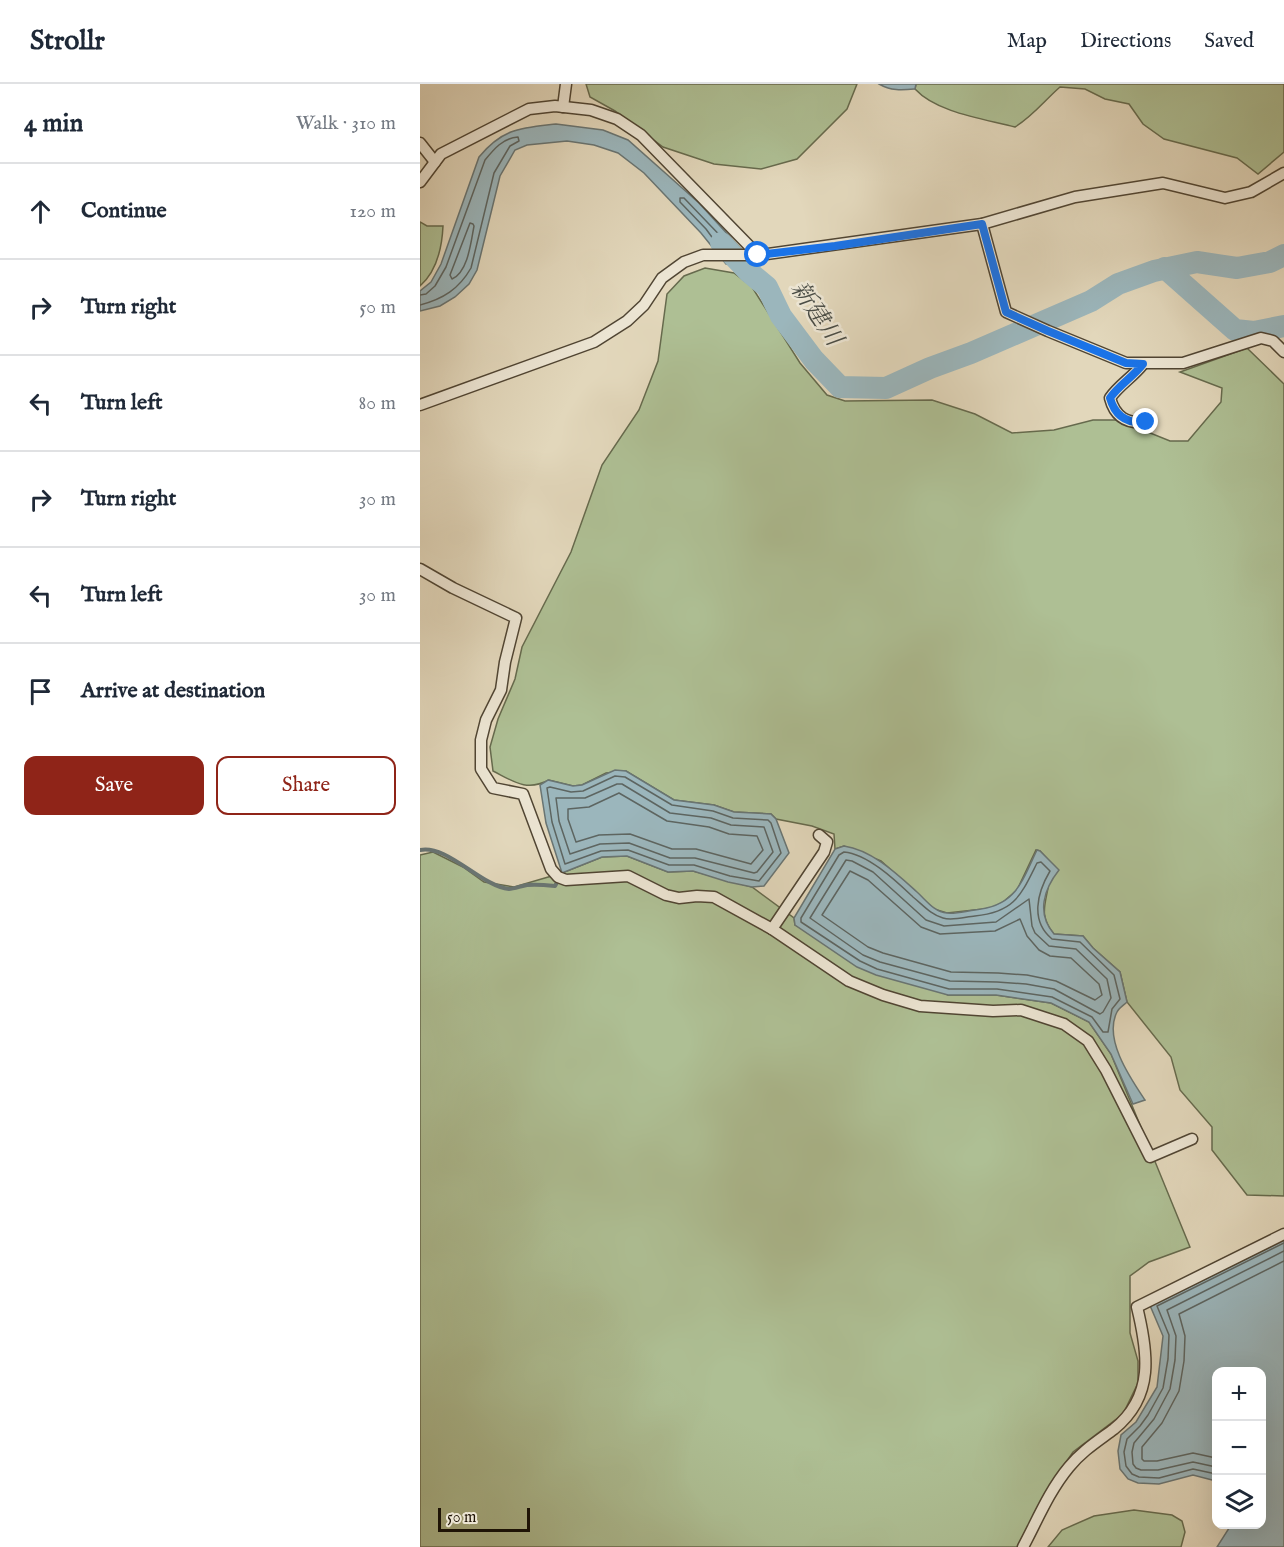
<!DOCTYPE html>
<html lang="en">
<head>
<meta charset="utf-8">
<style>
  :root { --surface:#fff; --page:#f2f2f3; --text:#1f2937; --muted:#747a83; --line:#e0e1e3; --accent:#8f2418 }
  body { margin:0; font-family:"IM FELL English","Noto Serif JP",serif; background:var(--page); color:var(--text) }
  .controls { position:absolute; right:18px; bottom:18px; display:grid; overflow:hidden; border-radius:12px; box-shadow:0 6px 24px #0002 }
  .controls button { width:54px; height:54px; display:grid; place-items:center; padding:0; border:0; border-bottom:2px solid var(--line); background:var(--surface); color:var(--text); font:30px sans-serif }
  .scale { position:absolute; left:18px; bottom:15px; width:92px; box-sizing:border-box; padding-left:6px; border:3px solid #1f1406; border-top:0; font-size:16px; line-height:21px; white-space:nowrap; color:#1f1406; -webkit-text-stroke:4px #ece5d3; paint-order:stroke }
  .stop { position:absolute; width:18px; height:18px; margin:-14px; border:4px solid #1a73e8; border-radius:50%; background:#fff }
  .stop.end { background:#1a73e8; border-color:#fff; box-shadow:0 2px 6px #0008 }
  .list { margin:0; padding:0; list-style:none }
  h2 { display:flex; justify-content:space-between; align-items:center; height:78px; margin:0; padding:0 24px; font-size:26px }
  h2 small { font-size:20px; font-weight:400; color:var(--muted) }
  .list li { display:grid; grid-template-columns:39px 1fr auto; gap:18px; align-items:center; box-sizing:border-box; height:96px; padding:0 24px; border-top:2px solid var(--line) }
  .list b { display:block; font-size:22px; white-space:nowrap }
  .list em { font-size:20px; font-style:normal; color:var(--muted) }
  .actions { display:flex; gap:12px; padding:18px 24px }
  .actions a { flex:1; padding:14px 0; border:2px solid var(--accent); border-radius:12px; text-align:center; font-size:21px; color:var(--accent) }
  .actions .main { background:var(--accent); color:#fff }
  .icon { flex:none; width:33px; height:33px; fill:none; stroke:currentColor; stroke-width:2; stroke-linecap:round; stroke-linejoin:round }
  .map { position:relative; flex:none; width:864px; height:1463px; overflow:hidden }
  header { display:flex; align-items:center; gap:36px; box-sizing:border-box; height:84px; padding:0 30px; background:var(--surface); border-bottom:2px solid var(--line) }
  header strong { font-size:28px }
  nav { display:flex; gap:33px; margin-inline-start:auto; font-size:21px }
  main { display:flex }
  aside { flex:1; background:var(--surface) }
  .map>svg:first-child { display:block }
  .green { fill:#aebf94; stroke:#666a4d; stroke-width:1.5 }
  .water { fill:#9bb6bc; stroke:#697573; stroke-width:1.5 }
  .lines { fill:none; stroke-linecap:round; stroke-linejoin:round }
  .shore { stroke:#5d6561; stroke-width:1.5 }
  .stream { stroke:#697573; stroke-width:4 }
  .river { stroke:#9bb6bc; stroke-width:22 }
  .minor-casing { stroke:#504533; stroke-width:13 }
  .minor { stroke:#ece5d3; stroke-width:10 }
  .route { stroke:#1a73e8; stroke-width:8 }
  .labels { text-anchor:middle; stroke-width:5; stroke-linejoin:round; paint-order:stroke }
  .water-label { font-size:24px; font-style:italic; fill:#4a4d46; stroke:#ece5d3 }
</style>
</head>
<body>
<header>
<strong>Strollr</strong>
<nav><a>Map</a><a>Directions</a><a>Saved</a></nav>
</header>
<main>
<aside>
<h2>4 min<small>Walk · 310 m</small></h2>
<ul class="list">
<li><svg class="icon" aria-label="ahead" viewBox="0 0 24 24"><path d="M12 20V5M6 11l6-6 6 6"/></svg><div><b>Continue</b></div><em>120 m</em></li>
<li><svg class="icon" aria-label="right" viewBox="0 0 24 24"><path d="M7 20v-9h11M14 6l5 5-5 5"/></svg><div><b>Turn right</b></div><em>50 m</em></li>
<li><svg class="icon" aria-label="left" viewBox="0 0 24 24"><path d="M17 20v-9H6M10 6l-5 5 5 5"/></svg><div><b>Turn left</b></div><em>80 m</em></li>
<li><svg class="icon" aria-label="right" viewBox="0 0 24 24"><path d="M7 20v-9h11M14 6l5 5-5 5"/></svg><div><b>Turn right</b></div><em>30 m</em></li>
<li><svg class="icon" aria-label="left" viewBox="0 0 24 24"><path d="M17 20v-9H6M10 6l-5 5 5 5"/></svg><div><b>Turn left</b></div><em>30 m</em></li>
<li><svg class="icon" aria-label="arrive" viewBox="0 0 24 24"><path d="M6 21V4h12l-3 4 3 4H6"/></svg><div><b>Arrive at destination</b></div></li>
</ul>
<div class="actions"><a class="main">Save</a><a>Share</a></div>
</aside>
<div class="map">
<svg width="864" height="1463" viewBox="0 0 864 1463">
  <rect width="100%" height="100%" fill="#e2d7bb"/>
  <filter id="stains"><feTurbulence type="fractalNoise" baseFrequency=".00333" numOctaves="4"/><feColorMatrix values="0 0 0 0 .2 0 0 0 0 .09 0 0 0 0 .02 0 0 0 .5 -.17"/></filter>
  <radialGradient id="worn" r=".72"><stop offset=".6" stop-color="#630" stop-opacity="0"/><stop offset="1" stop-color="#630" stop-opacity=".3"/></radialGradient>
  <!-- green -->
  <g class="green">
    <path d="M166 0H437L427 25 377 75 341 85 294 80 243 63 195 27 170 13Z"/>
    <path d="M496 0H864V68L838 90 817 74 744 55 723 40 709 20 685 15 665 5 640 3C625 16 613 32 595 43 565 35 517 29 495 5Z"/>
    <path d="M0 138 7 142H23C22 164 17 187 0 202Z"/>
    <path d="M285 184 314 189 332 203 380 279 407 311 425 317 512 316 555 330 592 349 634 346 673 336H698L750 357H768L801 318 802 304 760 288 827 264 864 300V1112L827 1111 792 1066V1043L760 1006 751 973 707 918 700 888 673 864 663 852 634 850C618 831 626 820 629 798 630 792 630 785 630 778L620 767 616 766 597 806 583 818 572 824 527 829 514 825 461 777 424 762 415 765 414 750 392 742 356 735 351 730 314 728 294 721 254 716 206 687 186 689 162 701 153 702 129 696C106 708 93 697 73 687L70 663 78 635 95 595 102 563 151 468 182 381 219 326 238 277 247 210 264 192Z"/>
    <path d="M13 768 43 783 64 798 94 803 142 789 182 773 207 772 248 788 273 787 332 803 374 834 375 841 528 911H576L631 919 669 938 691 970 770 1163 729 1178 710 1192V1249L718 1277V1299L703 1330 653 1368 631 1400 597 1463H0V771Z"/>
    <path d="M714 1426 752 1431 762 1437 765 1448 761 1463H628L642 1446 674 1432Z"/>
  </g>
  <!-- water -->
  <g class="water">
    <path d="M459 0H496L495 5C482 6 471 7 459 0Z"/>
    <path d="M136 40 183 46 208 56 279 119 321 165 332 181 306 180 281 149 224 89 198 69 174 61 147 57 107 61 95 66 80 92 57 186 49 200 35 213 20 222 0 227V207L11 198 21 180 59 73C83 44 101 44 136 40Z"/>
    <path d="M195 686 206 687 254 716 294 721 314 728 351 730 356 735 369 769 344 802 332 803 308 798 273 787 248 788 207 772 182 773 142 789 126 739 120 701 128 696 153 702 162 701Z"/>
    <path d="M424 762C452 766 477 790 497 808 506 816 514 828 527 829 536 830 546 827 555 826 596 822 601 799 617 766L620 767 639 786C624 805 616 829 634 850L663 852 673 864 700 888 707 918C704 921 699 924 697 928 683 955 711 995 725 1016L713 1020 691 970 669 938 631 919 576 911H528L456 891 437 883 375 841 374 834 415 765Z"/>
    <path d="M864 1152V1463H797L811 1441 842 1440V1288H796V1397L773 1391 739 1400 718 1399 708 1395 700 1385 698 1367 701 1351 716 1338 737 1303 743 1252 729 1219Z"/>
  </g>
  <g class="lines">
    <!-- shore -->
    <g class="shore">
      <path d="M50 139 53 140 54 142C51 158 48 188 32 195L30 191Z"/>
      <path d="M300 164 286 145 260 118V114H264L312 164"/>
      <path d="M0 211 6 210 15 202 26 183 65 76C74 65 83 54 98 53L99 57 90 62 74 89 51 184C39 205 23 215 0 221"/>
      <path d="M195 692 205 693 252 721 293 727 313 734 348 736 351 739 361 769 339 797 310 792 274 781H249L208 766 181 767 145 780 132 738 127 704 130 703 151 708 163 707Z"/>
      <path d="M197 700H202L250 729 291 734 311 741 344 743 353 768 337 788 334 789 275 774H250L209 759 180 760 150 770 139 737 136 714H165Z"/>
      <path d="M199 709 247 737 289 743 309 750 337 752 343 766 331 780 276 765H252L210 750 179 751 156 758 148 735V725L169 723Z"/>
      <path d="M424 768C448 770 476 797 493 813 503 821 510 830 523 834 532 837 545 833 555 832 595 828 601 811 617 779L621 778 630 787C617 809 610 837 632 855L660 858 694 891 700 915 692 925 688 948H683L672 933 632 913 577 905H529L457 885 440 877 381 838V834L419 771Z"/>
      <path d="M426 776 432 777 453 788 506 836 524 842 576 838 609 815 612 842 615 849 629 862 656 865 687 895 691 914 683 928 680 930 634 905 606 900 577 898 530 897 460 878 443 871 390 834Z"/>
      <path d="M430 787 448 796 501 843 520 850 575 847 600 835 607 852 619 866 630 872 651 874 679 900 682 911 675 916 636 897 607 891 578 889 531 888 463 869 448 863 402 831Z"/>
      <path d="M796 1374 773 1369 737 1377H724L722 1375V1363L742 1339 759 1307 764 1277 765 1252 759 1230 864 1177"/>
      <path d="M796 1383 773 1378 738 1386H721L716 1384 713 1380 712 1368 714 1359 734 1335 750 1305 755 1276 756 1252 747 1226 864 1167"/>
      <path d="M796 1390 773 1385 739 1394 719 1393 712 1390 706 1382 704 1368 707 1355 720 1342 728 1331 743 1304 748 1275 749 1251 737 1222 864 1159"/>
    </g>
    <!-- stream -->
    <path class="stream" d="M0 766C27 760 61 802 89 805 94 805 101 802 107 801 116 800 126 801 135 802L139 795"/>
    <!-- river -->
    <g class="river">
      <path d="M301 159 329 188 347 203 361 232 394 276 420 303 466 304 510 284 551 269 671 217 698 200 734 187 777 178 817 184 850 178 864 171"/>
      <path d="M745 184 815 246 834 248 864 242"/>
    </g>
    <defs>
      <g id="minor">
        <path d="M143 23 146 0"/>
        <path d="M0 59 15 78"/>
        <path d="M0 98 21 70 109 25 135 22 171 26 197 35 221 51 338 171"/>
        <path d="M562 140 586 228 628 247 706 279H763L841 254 853 257 864 268"/>
        <path d="M723 280C713 293 699 301 690 314 695 333 707 340 726 338"/>
        <path d="M0 321 174 258 207 237 224 221 242 194 264 178 283 171H340L562 140 655 113 743 99 805 114 831 108 864 89"/>
        <path d="M0 485 33 504 96 534 85 578 81 606 66 636 61 656V685L73 704 103 710 131 785 138 793 146 796 208 792 246 811 259 814 277 812 294 813 352 845 429 897 463 911 500 922 573 927 601 926 644 940 668 957 686 986 730 1073 772 1055"/>
        <path d="M352 845 404 768 407 758 399 751"/>
        <path d="M603 1463C617 1437 629 1407 649 1383 662 1367 678 1357 694 1345 735 1312 728 1268 717 1223L864 1150"/>
      </g>
    </defs>
    <!-- minor casing -->
    <use href="#minor" class="minor-casing"/>
    <!-- minor -->
    <use href="#minor" class="minor"/>
  </g>
  <g class="lines">
    <!-- route -->
    <path class="route" d="M338 171 415 162 562 140 586 228 628 247 706 279 723 280C713 293 699 301 690 314 695 332 707 340 726 338"/>
  </g>
  <g class="labels">
    <!-- water labels -->
    <g class="water-label">
      <text transform="translate(397 229) rotate(56)" y="8">新建川</text>
    </g>
  </g>
  <rect width="100%" height="100%" filter="url(#stains)"/>
  <rect width="100%" height="100%" fill="url(#worn)"/>
</svg>
<div class="controls">
<button>+</button>
<button>−</button>
<button><svg class="icon" aria-label="layers" viewBox="0 0 24 24"><path d="M12 4l9 5-9 5-9-5zM3 14l9 5 9-5"/></svg></button>
</div>
<div class="scale">50 m</div>
<div class="stop" style="left:338px;top:171px"></div>
<div class="stop end" style="left:726px;top:338px"></div>
</div>
</main>
</body>
</html>
